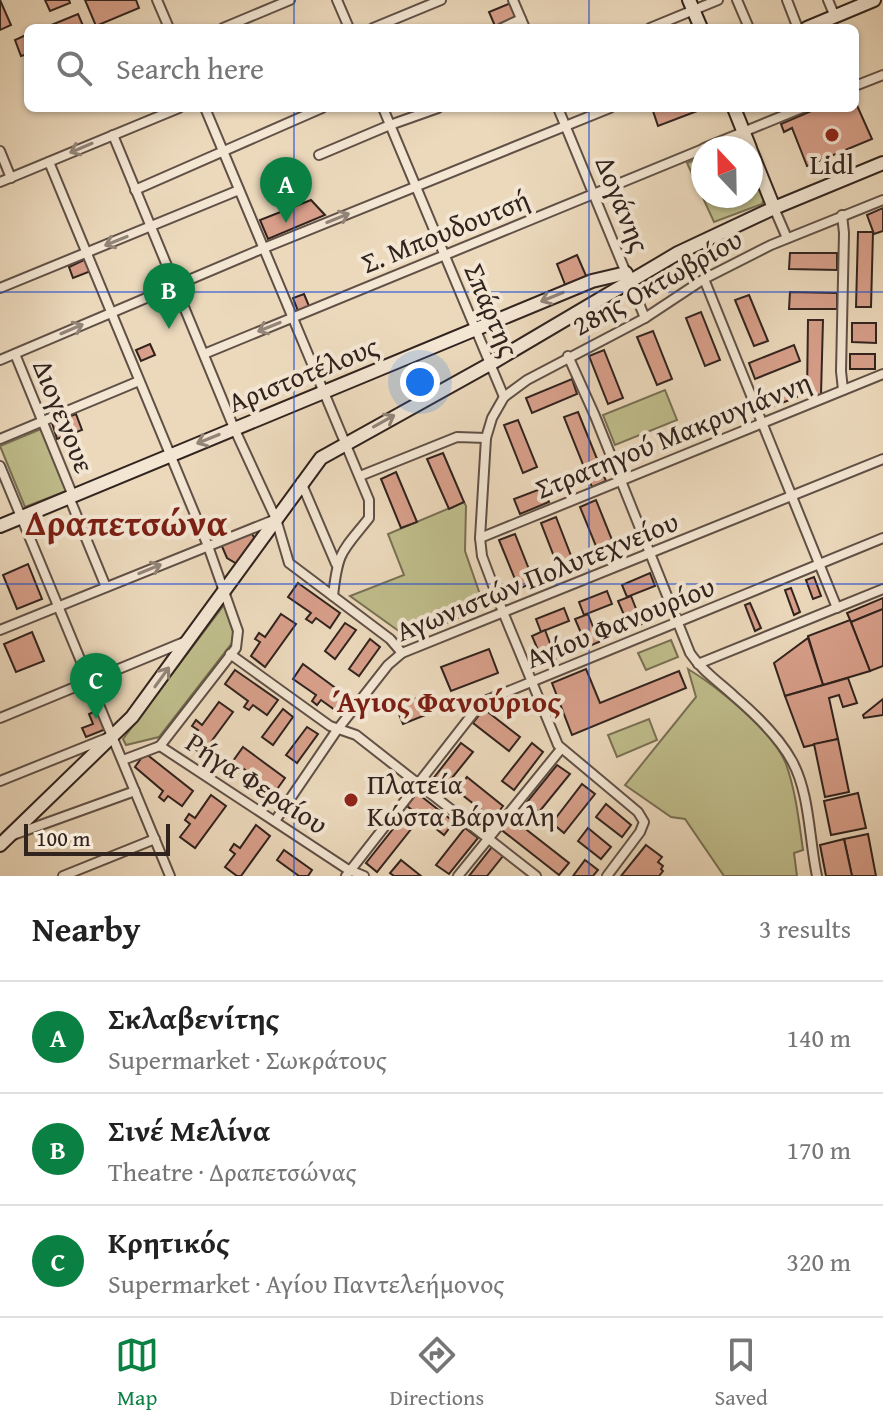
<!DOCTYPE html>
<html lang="en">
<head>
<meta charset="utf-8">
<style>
  :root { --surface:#fff; --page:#f6f6f6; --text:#222; --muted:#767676; --line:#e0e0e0; --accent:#0b8043 }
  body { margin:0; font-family:"Gentium Book Plus",serif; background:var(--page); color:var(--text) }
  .compass { position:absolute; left:691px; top:136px; width:72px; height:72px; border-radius:50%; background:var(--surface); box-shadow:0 2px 6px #0004; rotate:338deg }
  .scale { position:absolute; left:24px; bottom:20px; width:146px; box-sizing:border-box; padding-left:8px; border:4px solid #31231e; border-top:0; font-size:22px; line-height:28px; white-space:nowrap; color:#31231e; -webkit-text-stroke:6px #f3e6d3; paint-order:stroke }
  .you { position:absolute; left:420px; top:382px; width:28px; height:28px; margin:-20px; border:6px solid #fff; border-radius:50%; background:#1a73e8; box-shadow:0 0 0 12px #1a73e833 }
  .badge { display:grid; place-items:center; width:52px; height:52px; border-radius:50%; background:var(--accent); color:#fff; font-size:26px; font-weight:700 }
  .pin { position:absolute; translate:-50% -66px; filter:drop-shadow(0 2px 4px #0008) }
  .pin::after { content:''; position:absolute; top:42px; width:28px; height:24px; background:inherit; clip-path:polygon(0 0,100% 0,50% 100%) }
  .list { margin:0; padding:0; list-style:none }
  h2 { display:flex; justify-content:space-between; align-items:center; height:104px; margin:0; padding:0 32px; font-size:34px }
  h2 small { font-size:26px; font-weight:400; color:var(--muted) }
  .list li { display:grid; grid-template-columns:52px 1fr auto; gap:24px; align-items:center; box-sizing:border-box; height:112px; padding:0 32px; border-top:2px solid var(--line) }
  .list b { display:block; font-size:30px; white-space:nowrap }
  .list p { margin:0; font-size:26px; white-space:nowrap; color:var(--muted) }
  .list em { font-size:26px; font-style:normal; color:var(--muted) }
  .icon { flex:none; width:44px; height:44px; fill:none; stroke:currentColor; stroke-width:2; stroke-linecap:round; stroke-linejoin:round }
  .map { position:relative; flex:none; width:883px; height:876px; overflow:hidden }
  .search { position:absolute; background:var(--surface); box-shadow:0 2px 6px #0004; left:24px; right:24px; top:24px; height:88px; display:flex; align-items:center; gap:20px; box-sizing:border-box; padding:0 28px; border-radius:12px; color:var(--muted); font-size:30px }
  .sheet { height:440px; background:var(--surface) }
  nav { display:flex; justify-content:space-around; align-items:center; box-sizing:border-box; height:112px; border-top:2px solid var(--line); background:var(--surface); font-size:22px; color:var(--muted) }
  nav a { display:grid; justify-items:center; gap:4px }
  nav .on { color:var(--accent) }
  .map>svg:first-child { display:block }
  .green { fill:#bfbd8b; stroke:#787054; stroke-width:2 }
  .building { fill:#d89f8a; stroke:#31231e; stroke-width:2 }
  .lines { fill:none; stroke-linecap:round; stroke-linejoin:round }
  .street-casing { stroke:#605046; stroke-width:12 }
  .secondary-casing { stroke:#31231e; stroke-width:16 }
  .street { stroke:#f3e6d3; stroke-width:8 }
  .secondary { stroke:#f3e6d3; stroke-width:12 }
  .oneway { stroke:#928478 }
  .grid { fill:none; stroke:#1d4ed8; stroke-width:2; stroke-opacity:0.55 }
  .poi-dot { fill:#8f2418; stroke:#f3e6d3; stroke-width:3 }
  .labels { text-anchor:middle; stroke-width:8; stroke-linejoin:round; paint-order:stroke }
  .poi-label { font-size:28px; fill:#31231e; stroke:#f3e6d3 }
  .street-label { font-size:28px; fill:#31231e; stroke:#f3e6d3 }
  .neighbourhood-label { font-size:30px; font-weight:bold; fill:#7a1f14; stroke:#f3e6d3 }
  .district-label { font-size:36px; font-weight:bold; fill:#7a1f14; stroke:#f3e6d3 }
</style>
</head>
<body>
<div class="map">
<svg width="883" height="876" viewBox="0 0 883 876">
  <rect width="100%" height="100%" fill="#ecd9bc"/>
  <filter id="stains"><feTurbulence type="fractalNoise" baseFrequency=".0025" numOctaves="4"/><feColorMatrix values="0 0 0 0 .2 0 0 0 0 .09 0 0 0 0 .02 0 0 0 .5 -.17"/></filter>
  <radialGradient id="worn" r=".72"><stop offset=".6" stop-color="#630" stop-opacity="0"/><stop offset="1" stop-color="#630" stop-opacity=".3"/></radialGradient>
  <!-- green -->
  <g class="green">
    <path d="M703 156V196H751V165L765 197 762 204 714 222 687 163Z"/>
    <path d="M665 390 677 420 615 445 603 415Z"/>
    <path d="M41 429 66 491 25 507 0 446Z"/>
    <path d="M464 502 466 506 465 551 484 606 436 628 407 637 350 596 404 575 388 534Z"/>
    <path d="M224 605 234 634 232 643 159 737 126 745 123 739Z"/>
    <path d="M671 640 678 657 646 670 638 653Z"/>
    <path d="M688 669C718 687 774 733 786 764 796 792 799 822 803 850L794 853 797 876H724L685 819 671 817 625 785 696 697Z"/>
    <path d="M649 719 657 740 617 757 608 735Z"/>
  </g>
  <!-- building -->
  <g class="building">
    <path d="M0 0 11 25 0 30Z"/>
    <path d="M45 0H69L70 3 50 11Z"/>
    <path d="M85 0H136L139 8 96 26Z"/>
    <path d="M511 3 517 17 495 26 489 12Z"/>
    <path d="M78 14 84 28H44Z"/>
    <path d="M28 34V54L21 56 15 40Z"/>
    <path d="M855 101 872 139 807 166 792 128 784 132 781 124 818 108H855Z"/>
    <path d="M652 108H705L658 126Z"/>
    <path d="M311 200 325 215 268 239 260 220Z"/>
    <path d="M883 208V231L874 234 867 215Z"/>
    <path d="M858 232H873L871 307H856Z"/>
    <path d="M790 253H837V270L789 269Z"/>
    <path d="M577 255 587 278 566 287 557 264Z"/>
    <path d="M86 259 91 271 73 278 69 267Z"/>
    <path d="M790 292 837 293V309H789Z"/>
    <path d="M304 294 309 306 298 311 293 298Z"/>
    <path d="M749 295 768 341 754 346 735 300Z"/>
    <path d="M701 312 720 360 705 366 686 318Z"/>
    <path d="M808 320H823L821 395 807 394Z"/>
    <path d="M852 323H876V343L852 342Z"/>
    <path d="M653 331 672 379 657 385 637 337Z"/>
    <path d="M150 344 155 355 141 361 136 350Z"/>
    <path d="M794 345 800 361 755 379 749 363Z"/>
    <path d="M604 350 623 398 608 404 589 356Z"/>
    <rect x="850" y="354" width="25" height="15"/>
    <path d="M572 379 577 394 532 413 526 398Z"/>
    <path d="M792 385 797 397 767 409 762 397Z"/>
    <path d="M578 412 606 481 592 487 564 417Z"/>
    <path d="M76 414 82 430 57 439 52 423Z"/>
    <path d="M518 420 537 467 523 473 504 425Z"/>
    <path d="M443 453 464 502 449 509 427 459Z"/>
    <path d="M396 472 417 522 401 528 381 479Z"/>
    <path d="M571 473 576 486 547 498 542 485Z"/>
    <path d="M543 488 549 502 520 514 514 499Z"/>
    <path d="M596 500 616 550 600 556 580 507Z"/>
    <path d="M556 517 575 566 560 572 541 523Z"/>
    <path d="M251 532 255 539 237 564 227 558 221 544Z"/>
    <path d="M515 534 534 582 519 589 499 540Z"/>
    <path d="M28 564 42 599 17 609 3 575Z"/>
    <path d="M650 573 655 586 627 597 622 585Z"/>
    <path d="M814 577 821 596 813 599 806 580Z"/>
    <path d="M298 583 340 613 330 628 316 618 312 623 306 619 311 613 288 597Z"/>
    <path d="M791 588 800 612 794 615 785 590Z"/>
    <path d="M607 591 612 604 584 615 579 602Z"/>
    <path d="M631 596 642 624 630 629 618 601Z"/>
    <path d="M883 598V609L851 622 847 613Z"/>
    <path d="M750 603 761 628 755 631 745 605Z"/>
    <path d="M564 608 569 621 541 632 536 619Z"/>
    <path d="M883 609V666L870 671 851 622Z"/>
    <path d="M281 614 296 624 265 667 251 656 260 642 255 639 259 633 265 637Z"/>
    <path d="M588 614 599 642 587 647 575 619Z"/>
    <path d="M850 620 870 671 823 685 808 636Z"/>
    <path d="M345 623 356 630 335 659 325 651Z"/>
    <path d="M545 630 556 659 544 664 532 636Z"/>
    <path d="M32 632 44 661 16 672 4 644Z"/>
    <path d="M808 638 823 685 785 696 774 663Z"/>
    <path d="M370 639 380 647 359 676 349 669Z"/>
    <path d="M489 649 498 673 451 691 441 667Z"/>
    <path d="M303 664 345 695 335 710 321 700 317 705 312 701 316 695 293 679Z"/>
    <path d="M586 669 600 703 679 671 686 688 572 735 552 683Z"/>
    <path d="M235 670 278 700 267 715 253 705 249 710 244 707 248 701 225 684Z"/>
    <path d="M848 678 857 703 843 707 839 695 829 698 838 739 804 747 785 696Z"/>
    <path d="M426 694 433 712 403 724 396 707Z"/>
    <path d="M883 699V715L864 718 863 715Z"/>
    <path d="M219 702 233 712 202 754 188 744 198 730 192 726 196 720 202 725Z"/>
    <path d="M283 709 293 717 273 745 262 737Z"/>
    <path d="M484 709 520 737 509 751 473 723Z"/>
    <path d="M98 710 106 729 86 737 82 728 93 724 89 714Z"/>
    <path d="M307 727 318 734 297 763 286 755Z"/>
    <path d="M838 739 849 792 825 797 814 744Z"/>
    <path d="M461 743 473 752 443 789 432 780Z"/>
    <path d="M532 743 543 752 514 790 502 781Z"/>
    <path d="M243 747 285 778 275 792 261 783 257 788 252 784 256 778 233 761Z"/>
    <path d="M145 753 193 791 182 806 168 796 164 801 159 797 163 791 135 767Z"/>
    <path d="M557 765 570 774 539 812 527 802Z"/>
    <path d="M467 777 503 806 493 819 456 790Z"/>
    <path d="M582 784 595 794 564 833 552 823Z"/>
    <path d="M417 793 454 822 444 835 407 806Z"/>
    <path d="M858 793 866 828 831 835 824 801Z"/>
    <path d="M211 795 226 806 195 848 180 837 190 824 185 820 189 814 195 818Z"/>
    <path d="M606 804 631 825 622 837 596 817Z"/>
    <path d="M509 816 569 863 559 875 499 828Z"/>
    <path d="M401 819 412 828 377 872 366 863Z"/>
    <path d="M256 825 270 836 241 876H237L225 867 235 854 230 850 234 844 240 848Z"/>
    <path d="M465 828 478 838 449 874 436 865Z"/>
    <path d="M588 828 611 847 601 859 578 841Z"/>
    <path d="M868 834 876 876H852L844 839Z"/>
    <path d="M844 839 852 876H826L820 845Z"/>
    <path d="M646 845 662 857 658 862 663 866 661 869 663 871 659 876H621Z"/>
    <path d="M492 847 503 856 487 876H469Z"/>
    <path d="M284 850 312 870 308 876H299L277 860Z"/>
    <path d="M401 860 421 876H394L390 873Z"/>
    <path d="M585 860 598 870 593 876H573Z"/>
  </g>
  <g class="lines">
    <defs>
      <g id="street">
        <path d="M157 0 169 28"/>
        <path d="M337 0 349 28"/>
        <path d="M513 0 525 28"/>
        <path d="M737 0 749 28"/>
        <path d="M787 0 797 26"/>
        <path d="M828 0 833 12"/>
        <path d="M223 28 290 0"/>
        <path d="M373 28 441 0"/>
        <path d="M502 28 521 19"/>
        <path d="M650 28 718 0"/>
        <path d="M855 86 883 75"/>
        <path d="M205 108 369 500V518C342 552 338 550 333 596"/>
        <path d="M383 108 504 397"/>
        <path d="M558 108 626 273"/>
        <path d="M113 135 234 428 276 519 289 563 390 639 402 653"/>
        <path d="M704 148 802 108"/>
        <path d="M0 151 11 178"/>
        <path d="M319 155 390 125 438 108"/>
        <path d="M49 162 208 546 238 631 236 648 160 746"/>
        <path d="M0 182 179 108"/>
        <path d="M135 190 322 108"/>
        <path d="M774 208 787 238"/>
        <path d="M842 215 844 233 841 371 843 390"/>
        <path d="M629 279 645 318"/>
        <path d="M704 279 837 608"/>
        <path d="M0 288 239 190"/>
        <path d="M15 354 73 496"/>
        <path d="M204 354 703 149"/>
        <path d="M568 356 595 416 690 653C702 671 719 682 734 696 755 714 779 737 792 761 810 794 809 839 817 876"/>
        <path d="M0 360 264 248 610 108"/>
        <path d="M0 439 139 381"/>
        <path d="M0 466 170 876"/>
        <path d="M360 476 457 437 486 438"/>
        <path d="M301 482 336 564"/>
        <path d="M69 497 106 587"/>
        <path d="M480 538 883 374"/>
        <path d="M0 630 276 519"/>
        <path d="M230 654 330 726 356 735 536 876"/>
        <path d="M698 664 883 589"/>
        <path d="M0 718 184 642"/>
        <path d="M160 746 347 869 364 876"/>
        <path d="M123 760 160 746"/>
        <path d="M0 781 107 738"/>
        <path d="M275 821 337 730 388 665 402 653 883 459"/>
        <path d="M13 835 135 791"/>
        <path d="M63 876 155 839"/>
        <path d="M346 876 478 707 487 700 883 538"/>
        <path d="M458 876 561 749"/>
        <path d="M607 876 640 832 644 822 638 812 558 745 503 612 482 556 480 538 486 438 492 418 504 397 527 380 645 318 704 279 771 245 883 200"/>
      </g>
      <g id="secondary">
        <path d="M689 0 701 28"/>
        <path d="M807 28 874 0"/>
        <path d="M734 108 750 148"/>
        <path d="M751 151 774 208"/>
        <path d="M0 526 592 281 626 273 629 279"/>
        <path d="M0 845 132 717 321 458 490 364 678 253 774 208 883 163"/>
      </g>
    </defs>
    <!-- street casing -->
    <use href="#street" class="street-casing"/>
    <!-- secondary casing -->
    <use href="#secondary" class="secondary-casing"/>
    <!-- street -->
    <use href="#street" class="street"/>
    <!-- secondary -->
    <use href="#secondary" class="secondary"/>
  </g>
  <!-- one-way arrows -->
  <defs><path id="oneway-shaft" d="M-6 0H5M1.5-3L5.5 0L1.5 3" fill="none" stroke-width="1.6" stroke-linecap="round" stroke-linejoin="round" transform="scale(2)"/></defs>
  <g class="oneway">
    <use href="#oneway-shaft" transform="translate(81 148) rotate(157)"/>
    <use href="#oneway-shaft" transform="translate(338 218) rotate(-22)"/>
    <use href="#oneway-shaft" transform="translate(116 241) rotate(158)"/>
    <use href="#oneway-shaft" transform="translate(552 297) rotate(158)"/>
    <use href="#oneway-shaft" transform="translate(269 327) rotate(158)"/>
    <use href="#oneway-shaft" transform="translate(72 329) rotate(-23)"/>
    <use href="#oneway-shaft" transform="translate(384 421) rotate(-29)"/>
    <use href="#oneway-shaft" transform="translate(208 439) rotate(158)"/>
    <use href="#oneway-shaft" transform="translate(150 569) rotate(-22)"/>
    <use href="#oneway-shaft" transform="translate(162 677) rotate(-54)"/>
  </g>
  <!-- grid -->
  <path class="grid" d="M294 0V28M589 0V28M294 108V876M589 108V876M0 292H883M0 584H883"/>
  <!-- markers -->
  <g class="poi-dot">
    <circle cx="832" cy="135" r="8"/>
    <circle cx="351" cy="800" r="8"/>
  </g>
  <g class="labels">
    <!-- poi labels -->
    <g class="poi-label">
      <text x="832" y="174">Lidl</text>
      <text x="367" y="794" text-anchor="start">Πλατεία<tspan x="367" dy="32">Κώστα Βάρναλη</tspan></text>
    </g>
    <!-- street labels -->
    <g class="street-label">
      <text transform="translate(623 204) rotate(68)" y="10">Δογάνης</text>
      <text transform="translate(445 231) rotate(-22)" y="10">Σ. Μπουδουτσή</text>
      <text transform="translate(657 282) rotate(-29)" y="10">28ης Οκτωβρίου</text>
      <text transform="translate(492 310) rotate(67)" y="10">Σπάρτης</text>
      <text transform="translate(303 374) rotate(-22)" y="10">Αριστοτέλους</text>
      <text transform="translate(64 416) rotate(68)" y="10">Διογενουε</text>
      <text transform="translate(673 435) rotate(-22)" y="10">Στρατηγού Μακρυγιάννη</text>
      <text transform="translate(537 576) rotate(-22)" y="10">Αγωνιστών Πολυτεχνείου</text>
      <text transform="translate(620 622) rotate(-22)" y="10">Αγίου Φανουρίου</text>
      <text transform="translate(257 783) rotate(33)" y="10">Ρήγα Φεραίου</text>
    </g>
    <!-- neighbourhood labels -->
    <g class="neighbourhood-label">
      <text x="447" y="712">Άγιος Φανούριος</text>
    </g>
    <!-- district labels -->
    <g class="district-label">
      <text x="127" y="535">Δραπετσώνα</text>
    </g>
  </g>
  <rect width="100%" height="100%" filter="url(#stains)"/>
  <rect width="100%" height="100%" fill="url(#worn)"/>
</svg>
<svg class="compass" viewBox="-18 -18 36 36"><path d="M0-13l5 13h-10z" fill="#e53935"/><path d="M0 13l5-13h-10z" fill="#767676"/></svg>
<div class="scale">100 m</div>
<div class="you"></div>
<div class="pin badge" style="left:286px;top:223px">A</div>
<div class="pin badge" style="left:169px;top:329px">B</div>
<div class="pin badge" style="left:96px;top:719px">C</div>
<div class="search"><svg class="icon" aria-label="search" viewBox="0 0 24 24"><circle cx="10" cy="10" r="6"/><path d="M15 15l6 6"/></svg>Search here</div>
</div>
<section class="sheet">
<h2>Nearby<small>3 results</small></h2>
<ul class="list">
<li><span class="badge">A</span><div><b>Σκλαβενίτης</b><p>Supermarket · Σωκράτους</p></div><em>140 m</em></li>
<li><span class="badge">B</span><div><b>Σινέ Μελίνα</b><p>Theatre · Δραπετσώνας</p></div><em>170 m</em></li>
<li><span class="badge">C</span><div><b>Κρητικός</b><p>Supermarket · Αγίου Παντελεήμονος</p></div><em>320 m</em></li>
</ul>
</section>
<nav>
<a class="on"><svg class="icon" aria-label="map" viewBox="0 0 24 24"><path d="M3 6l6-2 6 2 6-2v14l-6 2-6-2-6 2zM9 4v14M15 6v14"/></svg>Map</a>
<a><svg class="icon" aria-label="directions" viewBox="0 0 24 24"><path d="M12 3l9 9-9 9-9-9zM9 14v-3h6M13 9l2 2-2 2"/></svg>Directions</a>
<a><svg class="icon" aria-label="saved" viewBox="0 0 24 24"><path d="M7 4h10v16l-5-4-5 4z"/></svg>Saved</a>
</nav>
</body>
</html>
